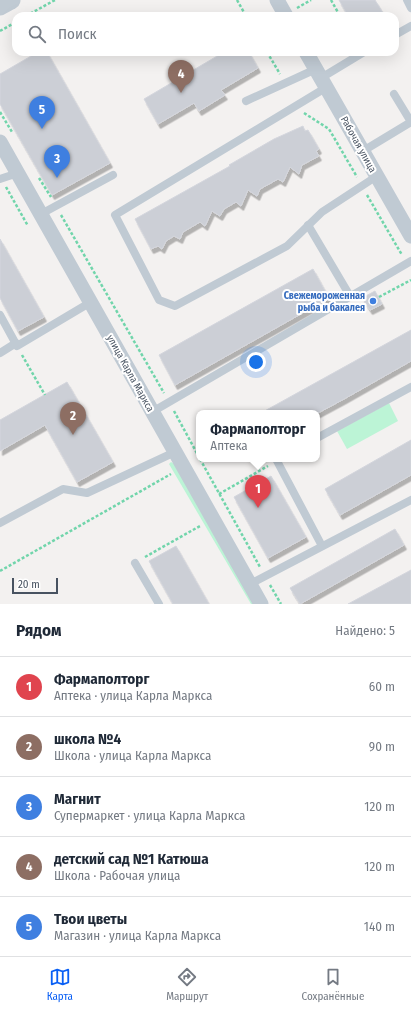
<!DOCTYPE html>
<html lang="ru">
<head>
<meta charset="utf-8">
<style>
  :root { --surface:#fff; --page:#f2f2f3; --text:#1f2937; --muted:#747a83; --line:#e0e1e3; --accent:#095ff5 }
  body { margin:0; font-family:"Fira Sans Condensed",sans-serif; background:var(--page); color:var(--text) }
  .scale { position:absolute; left:12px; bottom:10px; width:46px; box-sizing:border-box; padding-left:4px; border:2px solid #475260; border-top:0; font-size:11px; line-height:14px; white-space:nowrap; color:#475260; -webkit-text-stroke:3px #fff; paint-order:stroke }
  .you { position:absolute; left:256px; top:362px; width:14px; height:14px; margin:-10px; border:3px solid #fff; border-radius:50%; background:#1a73e8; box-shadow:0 0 0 6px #1a73e833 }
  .badge { display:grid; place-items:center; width:26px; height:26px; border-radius:50%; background:var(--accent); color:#fff; font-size:13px; font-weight:700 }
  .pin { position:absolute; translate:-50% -33px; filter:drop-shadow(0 1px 2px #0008) }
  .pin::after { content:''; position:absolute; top:21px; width:14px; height:12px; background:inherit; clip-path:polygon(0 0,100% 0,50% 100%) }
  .popup { position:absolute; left:196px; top:410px; width:124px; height:52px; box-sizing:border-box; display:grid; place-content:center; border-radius:8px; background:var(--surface); filter:drop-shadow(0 1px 3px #0005); font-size:13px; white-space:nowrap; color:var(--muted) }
  .popup b { font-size:15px; color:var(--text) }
  .popup::after { content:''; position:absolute; left:50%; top:100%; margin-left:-8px; border:8px solid transparent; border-top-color:var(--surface) }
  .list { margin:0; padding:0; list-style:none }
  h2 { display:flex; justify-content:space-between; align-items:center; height:52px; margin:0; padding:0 16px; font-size:17px }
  h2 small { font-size:13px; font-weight:400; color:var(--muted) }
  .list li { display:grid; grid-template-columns:26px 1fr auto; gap:12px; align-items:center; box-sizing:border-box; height:60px; padding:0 16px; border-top:1px solid var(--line) }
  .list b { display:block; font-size:15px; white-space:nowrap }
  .list p { margin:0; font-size:13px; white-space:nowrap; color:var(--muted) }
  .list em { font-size:13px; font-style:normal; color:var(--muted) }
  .icon { flex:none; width:22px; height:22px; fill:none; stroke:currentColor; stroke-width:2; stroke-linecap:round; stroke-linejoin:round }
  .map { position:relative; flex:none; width:411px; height:604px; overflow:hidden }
  .search { position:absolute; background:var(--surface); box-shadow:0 4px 16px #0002; left:12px; right:12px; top:12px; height:44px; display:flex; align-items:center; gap:10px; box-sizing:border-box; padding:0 14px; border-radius:12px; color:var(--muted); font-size:15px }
  .sheet { height:352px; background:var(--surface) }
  nav { display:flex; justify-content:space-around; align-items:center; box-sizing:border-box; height:56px; border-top:1px solid var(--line); background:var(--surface); font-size:11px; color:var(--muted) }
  nav a { display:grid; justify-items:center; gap:2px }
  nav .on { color:var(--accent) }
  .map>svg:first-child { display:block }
  .green { fill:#bcf4d6 }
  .building { fill:#cccfd6; stroke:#d4d6dd; filter:url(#shadow) }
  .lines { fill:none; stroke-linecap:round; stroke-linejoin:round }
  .path { stroke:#71d5ab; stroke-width:2.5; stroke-dasharray:3 2; stroke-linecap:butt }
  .service { stroke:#c0cad3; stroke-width:8 }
  .minor { stroke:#c0cad3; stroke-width:15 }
  .tertiary { stroke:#c0cad3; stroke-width:19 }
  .shop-dot { fill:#3f7fe0; stroke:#fff; stroke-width:1.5 }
  .labels { text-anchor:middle; stroke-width:4; stroke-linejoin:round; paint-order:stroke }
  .street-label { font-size:10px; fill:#475260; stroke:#fff }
  .shop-label { font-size:10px; font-weight:bold; fill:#366cbe; stroke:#fff; text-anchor:end }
</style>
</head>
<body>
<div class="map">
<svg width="411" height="604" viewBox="0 0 411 604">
  <defs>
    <filter id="shadow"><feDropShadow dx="2.5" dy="4.5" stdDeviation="0" flood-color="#0004"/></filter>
  </defs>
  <rect width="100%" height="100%" fill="#f3f1f0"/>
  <!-- green -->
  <g class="green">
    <path d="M389 403 398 421 347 449 337 431Z"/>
    <path d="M171 462 176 465 255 604H251L169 464Z"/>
  </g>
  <!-- building -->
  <g class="building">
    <path d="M339 0H375L385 16H348Z"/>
    <path d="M38 52H47L110 163 52 195 0 104V74Z"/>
    <path d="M224 52H249L258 68 221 90 225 95 199 111 194 103 158 124 144 99Z"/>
    <path d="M303 126 305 131 308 130 319 149 316 151 319 156 302 165 299 174 290 167 283 182 278 179 260 189 257 196 248 190 241 206 236 202 224 209 220 216 212 211 205 226 200 222 183 232 180 239 174 236 166 241 162 249 158 246 151 249 135 219 230 166 229 165 274 139Z"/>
    <path d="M0 239 44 317 18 331 0 298Z"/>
    <path d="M313 269 329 298 175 385 159 355Z"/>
    <path d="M375 291 382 304 370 310 362 298Z"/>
    <path d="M411 330V361L344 399 318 413H261Z"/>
    <path d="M67 382 113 462 77 482 45 425 0 451V420Z"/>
    <path d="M411 440V475L340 515 325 489Z"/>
    <path d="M271 476 306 537 268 558 234 497Z"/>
    <path d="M395 529 404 545 300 604 290 588Z"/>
    <path d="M176 546 209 604H173L149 561Z"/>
    <path d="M411 570V604H348Z"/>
  </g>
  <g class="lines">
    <!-- path -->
    <g class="path">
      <path d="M237 0 246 16"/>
      <path d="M331 0 340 16"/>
      <path d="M297 8 311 0"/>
      <path d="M26 16 55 0"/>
      <path d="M0 31 16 22"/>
      <path d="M267 52 280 74"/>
      <path d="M0 112 12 132"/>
      <path d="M304 113 329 129 357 177"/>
      <path d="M39 178 51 197"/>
      <path d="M6 187 28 226"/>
      <path d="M367 195 402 255"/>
      <path d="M61 215 164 393"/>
      <path d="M379 297 411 280"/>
      <path d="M22 355 45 395"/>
      <path d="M174 411 199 457"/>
      <path d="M200 459 260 567"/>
      <path d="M219 494 268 466"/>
      <path d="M145 557 200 526"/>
      <path d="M0 571 171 474"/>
      <path d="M270 585 281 604"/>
    </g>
    <!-- service -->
    <g class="service">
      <path d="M407 0 411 8"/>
      <path d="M395 35 411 26"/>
      <path d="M321 78 364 52"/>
      <path d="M327 87 115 215 159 300 175 306 287 246 322 212 377 176"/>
      <path d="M246 101 316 69"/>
      <path d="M363 151 411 122 394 94"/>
      <path d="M0 179 18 173"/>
      <path d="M41 214 113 175"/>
      <path d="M308 225 350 296"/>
      <path d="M0 315 17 346 91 302"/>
      <path d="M0 353 16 343"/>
      <path d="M152 412 411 261"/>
      <path d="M317 438 411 387"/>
      <path d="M280 459 277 461 322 546"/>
      <path d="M0 523 63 489 87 493 175 452"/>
      <path d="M135 563 159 604"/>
      <path d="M250 584 411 500"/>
    </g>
    <!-- minor -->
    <g class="minor">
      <path d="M277 0 286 16"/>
      <path d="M306 52 411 236"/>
      <path d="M0 142 261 604"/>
    </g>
    <!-- tertiary -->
    <path class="tertiary" d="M0 6 11 0"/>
  </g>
  <!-- markers -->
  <circle class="shop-dot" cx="373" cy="301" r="4"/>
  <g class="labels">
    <!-- street labels -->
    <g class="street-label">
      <text transform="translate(359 144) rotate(61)" y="4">Рабочая улица</text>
      <text transform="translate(131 373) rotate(61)" y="4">улица Карла Маркса</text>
    </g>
    <!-- shop labels -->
    <g class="shop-label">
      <text x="365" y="299">Свежемороженная<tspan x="365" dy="12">рыба и бакалея</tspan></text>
    </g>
  </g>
</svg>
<div class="scale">20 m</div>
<div class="you"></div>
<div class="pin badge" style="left:258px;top:508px;background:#e0444e">1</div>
<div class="popup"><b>Фармаполторг</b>Аптека</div>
<div class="pin badge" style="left:73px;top:435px;background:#8d6e63">2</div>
<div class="pin badge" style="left:57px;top:178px;background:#3f7fe0">3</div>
<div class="pin badge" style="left:181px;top:93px;background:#8d6e63">4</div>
<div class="pin badge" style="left:42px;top:129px;background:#3f7fe0">5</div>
<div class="search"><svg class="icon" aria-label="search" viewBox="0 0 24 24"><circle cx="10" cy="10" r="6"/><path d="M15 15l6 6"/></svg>Поиск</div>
</div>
<section class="sheet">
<h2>Рядом<small>Найдено: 5</small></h2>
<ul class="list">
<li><span class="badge" style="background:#e0444e">1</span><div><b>Фармаполторг</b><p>Аптека · улица Карла Маркса</p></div><em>60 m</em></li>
<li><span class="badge" style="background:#8d6e63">2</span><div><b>школа №4</b><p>Школа · улица Карла Маркса</p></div><em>90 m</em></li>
<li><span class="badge" style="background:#3f7fe0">3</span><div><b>Магнит</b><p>Супермаркет · улица Карла Маркса</p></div><em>120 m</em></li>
<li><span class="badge" style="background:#8d6e63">4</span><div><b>детский сад №1 Катюша</b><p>Школа · Рабочая улица</p></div><em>120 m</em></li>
<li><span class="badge" style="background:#3f7fe0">5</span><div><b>Твои цветы</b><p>Магазин · улица Карла Маркса</p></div><em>140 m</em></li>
</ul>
</section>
<nav>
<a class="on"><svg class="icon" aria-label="map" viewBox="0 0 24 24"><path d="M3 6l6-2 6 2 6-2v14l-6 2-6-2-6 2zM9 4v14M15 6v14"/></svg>Карта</a>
<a><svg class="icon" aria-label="directions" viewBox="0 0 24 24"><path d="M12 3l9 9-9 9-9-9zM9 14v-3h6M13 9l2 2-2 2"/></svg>Маршрут</a>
<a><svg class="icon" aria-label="saved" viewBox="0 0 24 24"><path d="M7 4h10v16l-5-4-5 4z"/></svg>Сохранённые</a>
</nav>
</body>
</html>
